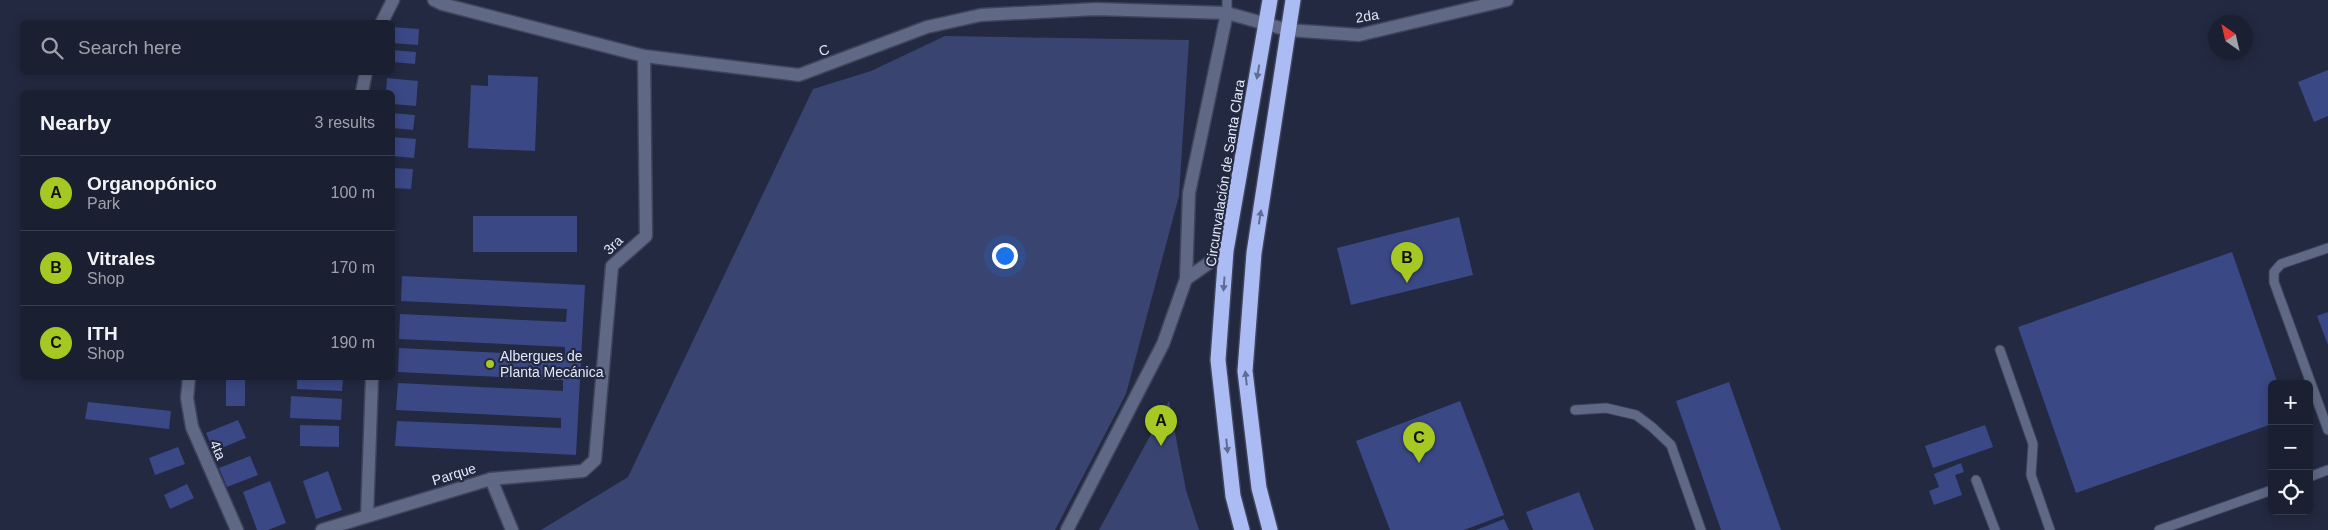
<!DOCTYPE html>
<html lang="en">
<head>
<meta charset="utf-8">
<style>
  :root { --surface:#1a1f31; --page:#272c3d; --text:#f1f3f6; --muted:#9fa2ab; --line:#383d4d; --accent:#a5c822 }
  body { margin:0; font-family:Arial,sans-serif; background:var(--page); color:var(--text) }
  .controls { position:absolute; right:15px; bottom:15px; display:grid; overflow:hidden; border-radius:8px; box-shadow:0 2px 12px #0003 }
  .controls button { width:45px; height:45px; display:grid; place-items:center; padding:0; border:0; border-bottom:1px solid var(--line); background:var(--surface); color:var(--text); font:25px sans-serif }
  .compass { position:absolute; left:2208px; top:15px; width:45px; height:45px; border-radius:50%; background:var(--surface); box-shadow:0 2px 12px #0003; rotate:326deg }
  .you { position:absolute; left:1004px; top:255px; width:18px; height:18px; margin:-12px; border:4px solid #fff; border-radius:50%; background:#1a73e8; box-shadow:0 0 0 8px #1a73e833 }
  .badge { display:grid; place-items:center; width:32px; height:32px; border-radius:50%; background:var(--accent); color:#111; font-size:16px; font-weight:700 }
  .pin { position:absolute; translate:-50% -41px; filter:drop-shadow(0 1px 2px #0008) }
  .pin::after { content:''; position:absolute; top:26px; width:18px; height:15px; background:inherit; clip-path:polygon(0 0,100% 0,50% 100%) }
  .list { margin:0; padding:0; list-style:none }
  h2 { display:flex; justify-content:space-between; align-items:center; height:65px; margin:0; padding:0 20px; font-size:21px }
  h2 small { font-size:16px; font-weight:400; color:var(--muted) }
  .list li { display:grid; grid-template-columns:32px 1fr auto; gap:15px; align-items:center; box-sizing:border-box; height:75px; padding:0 20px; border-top:1px solid var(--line) }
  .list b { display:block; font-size:19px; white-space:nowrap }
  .list p { margin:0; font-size:16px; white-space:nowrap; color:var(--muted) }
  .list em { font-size:16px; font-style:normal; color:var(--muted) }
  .icon { flex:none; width:28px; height:28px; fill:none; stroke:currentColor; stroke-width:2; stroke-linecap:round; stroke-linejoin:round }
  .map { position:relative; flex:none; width:2328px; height:530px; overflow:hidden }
  .search { position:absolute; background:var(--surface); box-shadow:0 2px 12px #0003; left:20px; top:20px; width:375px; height:55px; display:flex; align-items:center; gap:12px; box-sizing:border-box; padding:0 18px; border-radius:8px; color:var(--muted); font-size:19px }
  .panel { position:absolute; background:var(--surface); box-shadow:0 2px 12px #0003; left:20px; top:90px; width:375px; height:290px; border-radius:8px }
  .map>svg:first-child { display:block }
  .green { fill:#394471 }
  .building { fill:#3a4886 }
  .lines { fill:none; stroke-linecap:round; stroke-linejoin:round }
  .lane-casing { stroke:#3e445b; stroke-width:11 }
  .street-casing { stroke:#3e445b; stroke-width:15 }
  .highway-casing { stroke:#3e445b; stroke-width:18 }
  .lane { stroke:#5f6884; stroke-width:9 }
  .street { stroke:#5f6884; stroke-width:12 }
  .highway { stroke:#abbcf5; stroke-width:15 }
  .oneway { fill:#606b92 }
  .poi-dot { fill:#a5c822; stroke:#232941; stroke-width:2 }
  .labels { text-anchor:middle; stroke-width:4.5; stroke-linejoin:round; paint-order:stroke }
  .street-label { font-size:14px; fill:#e3e8f8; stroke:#232941 }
  .poi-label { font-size:14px; fill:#e3e8f8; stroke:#232941; text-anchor:start }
</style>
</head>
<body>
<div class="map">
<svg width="2328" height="530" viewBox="0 0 2328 530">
  <rect width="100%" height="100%" fill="#232941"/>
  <!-- green -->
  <g class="green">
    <path d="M945 36 1189 40 1179 196 1126 394 1055 530H541L628 477 813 89 871 71Z"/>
    <path d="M1169 401 1186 490 1199 530H1099Z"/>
  </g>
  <!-- building -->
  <g class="building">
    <path d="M392 27 419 29 418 45 392 43Z"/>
    <path d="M392 50 416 52 415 64 392 62Z"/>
    <path d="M2328 70V116L2314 122 2298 82Z"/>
    <path d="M488 75 538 77 535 151 468 148 471 85 488 86Z"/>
    <path d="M387 78 418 81 416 106 392 104V92H386Z"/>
    <path d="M392 113 415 115 413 130 392 128Z"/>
    <path d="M392 137 416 139 414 158 392 156Z"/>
    <path d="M392 168 413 169 411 189 392 188Z"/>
    <rect x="473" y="216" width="104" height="36"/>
    <path d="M1459 217 1473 275 1351 305 1337 248Z"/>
    <path d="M2232 252 2278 384H2272V424L2076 493 2018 327Z"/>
    <path d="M402 276 585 285 576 455 395 446 397 421 561 428V418L396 410 398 383 563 391V380L398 372 399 348 565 356V347L399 339 400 314 566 322 567 309 401 301Z"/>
    <path d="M2328 312V345L2317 316Z"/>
    <rect x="226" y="378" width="19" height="28"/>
    <path d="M297 378H343L342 391 297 389Z"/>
    <path d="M1729 382 1781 530H1721L1676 401Z"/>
    <path d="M291 396 342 399 341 420 290 418Z"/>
    <path d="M1460 401 1504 515 1464 530H1390L1356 441Z"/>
    <path d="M88 402 171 411 169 429 85 419Z"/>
    <path d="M238 420 246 438 214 451 206 433Z"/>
    <path d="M300 425 339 426V447L300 446Z"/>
    <path d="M1985 425 1993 447 1933 468 1925 446Z"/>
    <path d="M178 447 185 464 155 475 149 458Z"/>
    <path d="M250 456 258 475 227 487 219 468Z"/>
    <path d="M1961 463 1964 472 1955 475 1962 495 1934 505 1929 491 1939 487 1934 474Z"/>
    <path d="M328 471 342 510 316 519 303 481Z"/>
    <path d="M270 481 286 523 268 530H257L243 492Z"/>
    <path d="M187 484 194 498 170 509 164 495Z"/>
    <path d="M1579 492 1594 530H1533L1526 512Z"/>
    <path d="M1504 519 1509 530H1476Z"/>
  </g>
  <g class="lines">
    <defs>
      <g id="lane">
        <path d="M1227 0V13"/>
        <path d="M2328 248 2281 264 2274 272V282L2328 430"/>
        <path d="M2000 350 2033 444 2031 475 2050 530"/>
        <path d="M1575 410 1606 408 1636 415 1652 427 1671 445 1701 530"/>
        <path d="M2309 477 2328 470"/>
        <path d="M1976 480 1995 530"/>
        <path d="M2159 530 2272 490"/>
      </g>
      <g id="street">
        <path d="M434 0 442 4 644 56 799 75 927 27 981 15 1096 9 1227 13 1288 30 1359 35 1507 0"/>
        <path d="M382 22 393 0"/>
        <path d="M362 92 366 72"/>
        <path d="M1186 279 1189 193 1227 13"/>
        <path d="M189 378 187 398 192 427 237 530"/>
        <path d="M491 479 512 530"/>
        <path d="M367 516 372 378"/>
        <path d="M322 530 491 479 583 471 595 460 612 266 646 236 644 56"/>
        <path d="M1067 530 1163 344 1186 279 1226 251"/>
      </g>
      <g id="highway">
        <path d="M1242 530 1233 496 1218 360 1226 251 1270 0"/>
        <path d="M1270 530 1259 488 1245 371 1254 253 1293 0"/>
      </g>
    </defs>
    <!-- lane casing -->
    <use href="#lane" class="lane-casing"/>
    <!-- street casing -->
    <use href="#street" class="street-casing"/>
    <!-- highway casing -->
    <use href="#highway" class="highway-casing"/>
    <!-- lane -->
    <use href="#lane" class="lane"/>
    <!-- street -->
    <use href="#street" class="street"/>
    <!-- highway -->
    <use href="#highway" class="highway"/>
  </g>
  <!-- one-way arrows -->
  <defs><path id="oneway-solid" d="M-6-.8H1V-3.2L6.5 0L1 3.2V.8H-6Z" transform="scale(1.25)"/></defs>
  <g class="oneway">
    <use href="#oneway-solid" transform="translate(1258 72) rotate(100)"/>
    <use href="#oneway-solid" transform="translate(1260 217) rotate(-81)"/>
    <use href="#oneway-solid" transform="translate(1224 284) rotate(94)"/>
    <use href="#oneway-solid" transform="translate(1246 378) rotate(-96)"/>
    <use href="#oneway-solid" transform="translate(1227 446) rotate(84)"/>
  </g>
  <!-- markers -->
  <circle class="poi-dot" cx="490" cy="364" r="5"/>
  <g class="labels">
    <!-- street labels -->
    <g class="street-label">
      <text transform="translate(1367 16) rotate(-9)" y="5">2da</text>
      <text transform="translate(824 50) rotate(-21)" y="5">C</text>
      <text transform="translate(1225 173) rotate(-81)" y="5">Circunvalación de Santa Clara</text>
      <text transform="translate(613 245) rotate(-44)" y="5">3ra</text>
      <text transform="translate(218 450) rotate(67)" y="5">4ta</text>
      <text transform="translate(454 474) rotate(-17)" y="5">Parque</text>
    </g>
    <!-- poi labels -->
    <g class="poi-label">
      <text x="500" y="361">Albergues de<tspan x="500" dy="16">Planta Mecánica</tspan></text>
    </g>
  </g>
</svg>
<div class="controls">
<button>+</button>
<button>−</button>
<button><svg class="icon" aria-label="locate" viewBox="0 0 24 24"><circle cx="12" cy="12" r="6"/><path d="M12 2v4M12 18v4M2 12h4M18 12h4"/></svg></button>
</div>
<svg class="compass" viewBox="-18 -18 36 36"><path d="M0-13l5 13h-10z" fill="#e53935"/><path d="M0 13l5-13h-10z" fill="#9fa2ab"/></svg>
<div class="you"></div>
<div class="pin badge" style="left:1161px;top:446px">A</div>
<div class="pin badge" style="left:1407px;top:283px">B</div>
<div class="pin badge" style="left:1419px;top:463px">C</div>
<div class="search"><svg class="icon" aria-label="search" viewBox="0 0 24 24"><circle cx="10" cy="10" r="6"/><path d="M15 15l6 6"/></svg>Search here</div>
<section class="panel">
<h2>Nearby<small>3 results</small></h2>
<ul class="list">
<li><span class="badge">A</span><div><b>Organopónico</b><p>Park</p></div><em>100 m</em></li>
<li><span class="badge">B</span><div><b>Vitrales</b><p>Shop</p></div><em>170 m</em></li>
<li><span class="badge">C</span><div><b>ITH</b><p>Shop</p></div><em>190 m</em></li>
</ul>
</section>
</div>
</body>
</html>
